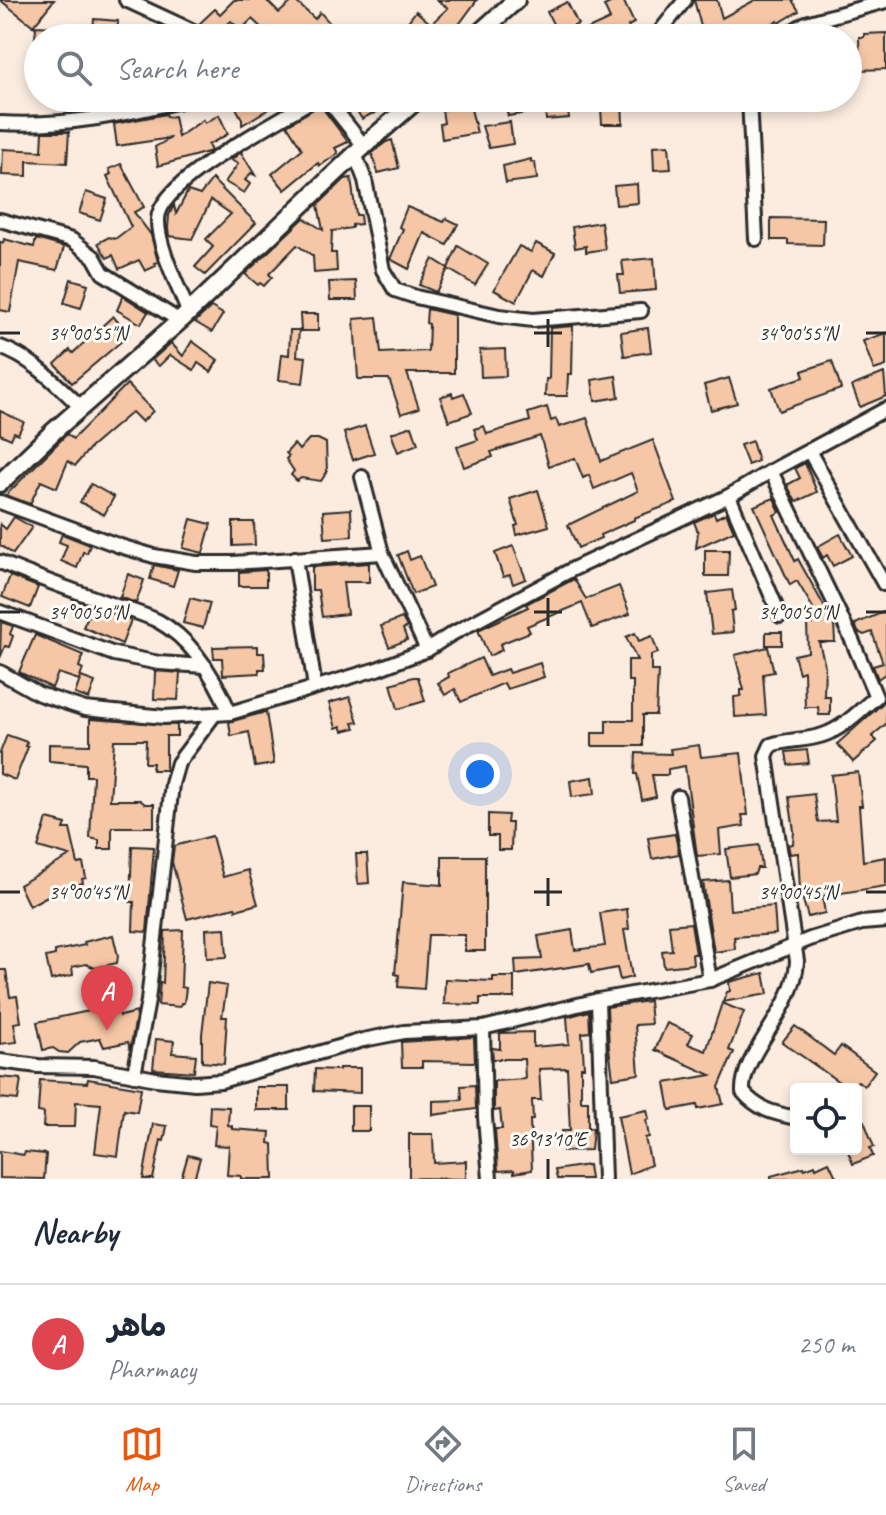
<!DOCTYPE html>
<html lang="en">
<head>
<meta charset="utf-8">
<style>
  :root { --surface:#fff; --page:#f6f6f7; --text:#1f2937; --muted:#747a83; --line:#e0e1e3; --accent:#ea580c }
  body { margin:0; font-family:Caveat,"Playpen Sans Arabic",sans-serif; background:var(--page); color:var(--text) }
  .controls { position:absolute; right:24px; bottom:24px; display:grid; overflow:hidden; border-radius:8px; box-shadow:0 4px 12px #0003 }
  .controls button { width:72px; height:72px; display:grid; place-items:center; padding:0; border:0; border-bottom:2px solid var(--line); background:var(--surface); color:var(--text); font:40px sans-serif }
  .you { position:absolute; left:480px; top:774px; width:28px; height:28px; margin:-20px; border:6px solid #fff; border-radius:50%; background:#1a73e8; box-shadow:0 0 0 12px #1a73e833 }
  .badge { display:grid; place-items:center; width:52px; height:52px; border-radius:50%; background:var(--accent); color:#fff; font-size:26px; font-weight:700 }
  .pin { position:absolute; translate:-50% -66px; filter:drop-shadow(0 2px 4px #0008) }
  .pin::after { content:''; position:absolute; top:42px; width:28px; height:24px; background:inherit; clip-path:polygon(0 0,100% 0,50% 100%) }
  .list { margin:0; padding:0; list-style:none }
  h2 { display:flex; justify-content:space-between; align-items:center; height:104px; margin:0; padding:0 32px; font-size:34px }
  h2 small { font-size:26px; font-weight:400; color:var(--muted) }
  .list li { display:grid; grid-template-columns:52px 1fr auto; gap:24px; align-items:center; box-sizing:border-box; height:120px; padding:0 32px; border-top:2px solid var(--line) }
  .list b { display:block; font-size:30px; white-space:nowrap }
  .list p { margin:0; font-size:26px; white-space:nowrap; color:var(--muted) }
  .list em { font-size:26px; font-style:normal; color:var(--muted) }
  .icon { flex:none; width:44px; height:44px; fill:none; stroke:currentColor; stroke-width:2; stroke-linecap:round; stroke-linejoin:round }
  .map { position:relative; flex:none; width:886px; height:1179px; overflow:hidden }
  .search { position:absolute; background:var(--surface); box-shadow:0 4px 12px #0003; left:24px; right:24px; top:24px; height:88px; display:flex; align-items:center; gap:20px; box-sizing:border-box; padding:0 28px; border-radius:44px; color:var(--muted); font-size:30px }
  .sheet { height:224px; background:var(--surface) }
  nav { display:flex; justify-content:space-around; align-items:center; box-sizing:border-box; height:112px; border-top:2px solid var(--line); background:var(--surface); font-size:22px; color:var(--muted) }
  nav a { display:grid; justify-items:center; gap:4px }
  nav .on { color:var(--accent) }
  .map>svg:first-child { display:block }
  .building { fill:#f6c7a6; stroke:#2b2b2b; stroke-width:2 }
  .lines { fill:none; stroke-linecap:round; stroke-linejoin:round }
  .minor-casing { stroke:#2b2b2b; stroke-width:18 }
  .tertiary-casing { stroke:#2b2b2b; stroke-width:22 }
  .minor { stroke:#fdfcf7; stroke-width:12 }
  .tertiary { stroke:#fdfcf7; stroke-width:16 }
  .ticks { fill:none; stroke:#2b2b2b; stroke-width:3 }
  .ticks-label { font-size:20px; text-anchor:middle; fill:#2b2b2b; stroke:#fdfcf7; stroke-width:6; stroke-linejoin:round; paint-order:stroke }
</style>
</head>
<body>
<div class="map">
<svg width="886" height="1179" viewBox="0 0 886 1179">
  <rect width="100%" height="100%" fill="#fbecdf"/>
  <filter id="ink" filterUnits="userSpaceOnUse"><feTurbulence type="fractalNoise" baseFrequency=".0125" numOctaves="2"/><feDisplacementMap in="SourceGraphic" scale="16" xChannelSelector="R" yChannelSelector="G"/><feConvolveMatrix kernelMatrix="1 2 1 2 8 2 1 2 1" color-interpolation-filters="sRGB"/></filter>
  <g filter="url(#ink)">
    <!-- building -->
    <g class="building">
      <path d="M0 0H54L33 26 59 27V38H35L36 28Z"/>
      <path d="M234 0H266L279 13 294 0 315 19 320 12 335 29 328 38H272L252 19 241 30 231 21 216 35 199 24 215 9 220 14Z"/>
      <path d="M436 0H477L455 30 458 33 452 38H422L406 24 416 11 431 24 448 8Z"/>
      <path d="M616 0H623L634 23 628 26 633 38H590L586 30 610 19 604 6Z"/>
      <path d="M694 0H717L722 18 755 0H792L799 11 779 23 778 21 739 38H704Z"/>
      <path d="M567 2 578 24 558 34 547 12Z"/>
      <path d="M94 19 118 21 117 38H92Z"/>
      <path d="M886 33V69L860 70 859 37H864V34Z"/>
      <path d="M241 98H287L242 125V119L233 102Z"/>
      <path d="M357 98H394L374 114 373 113 362 119 351 102Z"/>
      <path d="M504 98H531L532 101 564 98H622L623 124H602L601 108 568 112 569 118 546 120 545 110 508 116Z"/>
      <path d="M320 105 348 142 335 148 338 153 320 166 318 163 285 190 272 174 302 149 287 125Z"/>
      <path d="M470 105 477 133 442 139 440 124 444 123 442 110Z"/>
      <path d="M166 114 167 117 174 116 178 137 203 120 205 123 219 115 228 134 208 145 211 151 208 152 158 166 155 147 171 138 117 146 114 124Z"/>
      <path d="M510 122 513 144 489 148 482 126Z"/>
      <path d="M43 132H69L67 163 27 161V176L2 175 3 149 42 151Z"/>
      <path d="M392 140 399 168 378 173 372 153 386 142Z"/>
      <path d="M669 145 671 169 654 170 653 146Z"/>
      <path d="M241 152 255 175 251 173 245 180 250 184 244 193 225 182 238 164 231 160Z"/>
      <path d="M531 159V162H535L537 179 506 183 503 166Z"/>
      <path d="M121 164 144 207 134 212 151 235 158 262 155 263 156 266 145 271 139 260 119 269 113 255 107 258 98 243 109 237 115 239 131 227 107 176 111 174 109 169Z"/>
      <path d="M351 178 356 215H360L361 224 352 225V228L332 231 331 253H336L337 271 314 273 313 256 297 245 269 274 272 277 264 286 260 283 258 285 245 274 304 218 323 230 318 205 345 179Z"/>
      <path d="M212 179 256 223 205 275 195 267 213 247 206 239 231 214 211 200 192 239 169 236 168 228 169 215 174 205 176 214 188 191 200 195Z"/>
      <path d="M637 184 638 203 616 205 614 186Z"/>
      <path d="M86 192 107 199 100 220 79 213Z"/>
      <path d="M407 207 444 222 446 218 458 224 447 245 424 233 409 269 390 259 403 229 399 227Z"/>
      <path d="M771 218 824 219 823 245 788 244V240H771Z"/>
      <path d="M601 222 605 249 586 252V246L575 248 572 227Z"/>
      <path d="M4 239 34 247 36 239 64 247 57 270 19 262 10 312 0 310V242L3 243Z"/>
      <path d="M536 243 555 253 544 276 533 270 516 302 494 290 519 246 531 252Z"/>
      <path d="M458 246 488 264 475 285 448 269 436 292 419 285 433 259 448 268Z"/>
      <path d="M654 258 656 290 620 293 618 275H624L622 261Z"/>
      <path d="M71 279 88 284 81 308 64 303Z"/>
      <path d="M356 281 357 300H330L329 282Z"/>
      <path d="M123 296 148 312 141 324 117 310Z"/>
      <path d="M211 307 223 314 212 332 195 322Z"/>
      <path d="M427 309 454 315V373H407L419 408 401 414 389 379H358L354 319 377 317 381 353 428 351 429 324 426 323Z"/>
      <path d="M300 314H318V331H301Z"/>
      <path d="M113 316 129 335 72 383 55 364 70 350 73 353Z"/>
      <path d="M573 326 572 374H568L567 396H545L546 379H549L550 328Z"/>
      <path d="M648 328 651 352 624 356 621 332Z"/>
      <path d="M290 330H299L297 356 306 357 303 383 279 380 282 354 289 355Z"/>
      <path d="M886 333V366L874 370 863 341Z"/>
      <path d="M192 341 218 360 211 372 198 363 194 370 170 355 159 366 152 360 171 343 183 356Z"/>
      <path d="M505 349 506 376 481 377 480 350Z"/>
      <path d="M832 361 841 389 779 411 771 388 804 377 802 371Z"/>
      <path d="M884 373 886 396 860 407 852 386Z"/>
      <path d="M616 376 619 397 595 401 592 380Z"/>
      <path d="M729 378 737 403 711 410 704 385Z"/>
      <path d="M127 384 153 411 142 422 132 412 90 448 75 466 68 461 57 488 41 481 30 504 6 495 67 434 73 439Z"/>
      <path d="M452 393 453 397 464 393 472 413 449 421 440 397Z"/>
      <path d="M547 407 551 421 556 419 559 427 587 418 601 461 653 440 676 502 634 518V520L600 535 601 538 578 548 568 525 638 491 631 473 594 489 589 475 583 478 575 458 549 466 540 436 491 452 493 457 464 467 457 447 478 440 474 429 484 426 487 434 530 421 528 413Z"/>
      <path d="M0 411 24 422 18 434 14 432 11 439 0 434Z"/>
      <path d="M365 426 374 453 353 460 344 433Z"/>
      <path d="M412 426 418 444 398 452 391 433Z"/>
      <path d="M309 439H318L326 443 327 472 321 481 301 478 297 481 291 475 294 471 286 459 289 456 286 453 294 444 299 450Z"/>
      <path d="M752 441 758 461 748 465 740 445Z"/>
      <path d="M805 463 817 492 796 502 787 485 800 478 795 468Z"/>
      <path d="M91 484 114 497 104 515 80 502Z"/>
      <path d="M538 490 549 526 517 535 515 526 518 525 510 499Z"/>
      <path d="M774 498 780 512 774 515 795 561 798 559 834 624 835 642H819L825 666 824 696H830V715H819L818 707H805L804 671 799 673 794 655 808 652 807 624H813V608L797 581 790 585 754 506Z"/>
      <path d="M351 509 352 536 325 538 323 511Z"/>
      <path d="M714 513 716 518 726 513 734 531 696 548 698 532 694 522Z"/>
      <path d="M14 517 32 527 13 554 0 545V524L6 529Z"/>
      <path d="M191 519 211 524 203 553 183 548Z"/>
      <path d="M233 522H254L255 545 233 546Z"/>
      <path d="M62 534 90 545 87 553 83 552 77 568 61 561 67 545 59 542Z"/>
      <path d="M840 534 852 556 833 566 827 555 823 558 817 547Z"/>
      <path d="M513 546 526 579 513 584 510 575 503 577 495 553Z"/>
      <path d="M705 550H729L728 576H705Z"/>
      <path d="M407 551 410 560 420 556 432 587 413 594 398 555Z"/>
      <path d="M369 563V582H343L347 614 322 617 318 590H312V567Z"/>
      <path d="M154 565 178 570 173 586 150 579Z"/>
      <path d="M266 570V586H239V572Z"/>
      <path d="M128 574 144 580 136 603 120 597Z"/>
      <path d="M10 576 38 587 30 608 2 597Z"/>
      <path d="M574 579 586 599 619 586 630 614 592 628 582 603 527 626 530 632 500 644 502 650 489 656 478 630 528 607 526 604Z"/>
      <path d="M732 590 735 610 731 611 733 632 712 634 707 593Z"/>
      <path d="M190 598 210 603 203 628 183 623Z"/>
      <path d="M92 607 131 620 122 644 83 627Z"/>
      <path d="M886 611V673L878 679 873 666 883 663 872 632 864 635 858 632 855 624Z"/>
      <path d="M402 618 407 627 403 629 407 640 389 647 381 626Z"/>
      <path d="M1 622 13 626 10 634 13 636 9 647 5 646 0 658Z"/>
      <rect x="766" y="632" width="16" height="13"/>
      <path d="M635 633 639 641 652 636 658 653 651 655V671H658L656 715H643V746H592V733H606V720H633V681H628V660H637L626 637Z"/>
      <path d="M35 635 83 655 79 667 83 669 79 680 58 673 52 688 19 672Z"/>
      <path d="M258 646V653H264L265 669H259V673L223 675 222 658H214L213 647Z"/>
      <path d="M768 647 774 672 763 674 766 715 735 717 734 697 741 696V690H744L735 655Z"/>
      <path d="M481 658 489 676 507 669 509 673 540 663 544 677 507 689 504 683 461 702 455 689 445 695 438 683 449 677 448 673Z"/>
      <path d="M155 671 180 673 178 700 154 699Z"/>
      <path d="M81 677 95 682 89 699 75 694Z"/>
      <path d="M413 677H418L425 701 398 709 391 684Z"/>
      <path d="M886 696V724L872 736 877 741 853 762 837 744 882 704Z"/>
      <path d="M350 697 358 722 353 723 355 728 343 731 341 726 336 728 329 703Z"/>
      <path d="M266 712 274 764 255 767 249 732 231 736 229 722Z"/>
      <path d="M90 719 177 725V736H166V770H152L153 763H145L146 740H114L110 800H140L145 804H154V827H112V849H99V840L90 838 93 776H86V764L49 761V744L90 745Z"/>
      <path d="M7 735 27 742 25 746 28 747 15 780 0 774V753Z"/>
      <path d="M699 745 701 757 741 753 748 815H742L744 826 719 830 721 854 697 856 685 766 668 769V775H652L656 797 642 800 637 774H635L636 753 671 754 670 749Z"/>
      <path d="M807 750 809 763 788 765 786 752Z"/>
      <path d="M858 772 862 806H859L863 861 886 857V886L822 896 825 913 808 917 800 890 798 853 790 854 788 845 793 844 794 831 789 797 814 794 818 822 836 821 831 775Z"/>
      <path d="M593 777 595 794 572 797 570 781Z"/>
      <path d="M488 814 508 815 507 823H512L511 850H498V836H488Z"/>
      <path d="M47 819 66 824 64 829H70L78 864 83 863 86 878 82 879 83 883 62 888 29 906 19 885 70 856 38 847Z"/>
      <path d="M675 834 679 854 652 859 648 838Z"/>
      <path d="M212 836 223 877 248 870 258 904 236 910 235 907 187 919 172 862 174 846Z"/>
      <path d="M759 845 762 868H757L755 874 730 877 726 849Z"/>
      <path d="M132 846 154 847 147 932 133 931 134 902H130Z"/>
      <path d="M356 854H367L369 883 358 884Z"/>
      <path d="M442 856H485V951H465V935H428L424 989 398 987 399 975 395 974 403 882 442 885Z"/>
      <path d="M728 880 730 910 774 906 776 934 734 937 735 949 714 952 703 882Z"/>
      <path d="M627 909 629 929 624 930 632 977 620 980 617 968 591 973 589 964 516 975 515 960 542 959 538 936 572 930 575 950 605 946 600 913Z"/>
      <path d="M691 923 696 954H692L693 964 664 967 662 951 672 950 669 925Z"/>
      <path d="M225 928 227 957 207 958 206 929Z"/>
      <path d="M183 930 181 987 186 988 184 1003H181L180 1007 158 1005 160 982 163 983 165 931Z"/>
      <path d="M113 935 118 956 117 963 95 968 86 964 72 967 73 975 51 980 46 957 55 955V951L85 945 84 942Z"/>
      <path d="M0 970H6L10 997 17 996 21 1022 14 1023 17 1042 0 1044Z"/>
      <path d="M764 973 768 994 723 1002 727 992 730 991 729 982Z"/>
      <path d="M493 977H514V998H480V1005L444 1004 445 979 493 981Z"/>
      <path d="M208 983 227 986 222 1017H227L224 1064 202 1062V1034Z"/>
      <path d="M114 999 120 1016 137 1012 130 1050 128 1042 104 1047 100 1038 80 1042 68 1053 59 1052 53 1048 43 1050 37 1022 94 1010 95 1003Z"/>
      <path d="M649 1001 651 1024 635 1025 639 1074 613 1078 609 1048 607 1007Z"/>
      <path d="M722 1003 744 1012 729 1050 734 1052 719 1087 723 1104 698 1109 697 1105 670 1110 665 1083 711 1075 655 1050 667 1023 693 1034 688 1044 706 1051Z"/>
      <path d="M589 1011 590 1032 582 1033 584 1067H581V1101H588V1128H593L591 1150 563 1151 562 1131H570L567 1068 539 1069 541 1100H532L533 1120H530L532 1170 514 1173V1170L498 1171 495 1129H502L500 1110 494 1111V1081L525 1079 524 1059H493L492 1048 500 1049V1033L533 1032V1047L569 1044 567 1017Z"/>
      <path d="M795 1026 834 1055 841 1046 875 1071 864 1086 858 1081 849 1089 782 1042Z"/>
      <path d="M474 1037 475 1062 422 1061V1067H402L401 1042Z"/>
      <path d="M156 1039 174 1041 172 1053 196 1055 194 1072 153 1069Z"/>
      <path d="M339 1068H360V1093L314 1091 315 1069 339 1070Z"/>
      <path d="M0 1077 21 1079 18 1100 0 1098Z"/>
      <path d="M88 1079 141 1088 137 1112 124 1110 118 1156 95 1153 101 1104 76 1102 75 1127H43L44 1113 38 1112 40 1080 87 1083Z"/>
      <path d="M475 1085 476 1109 433 1115V1101L462 1100 461 1086Z"/>
      <rect x="256" y="1087" width="33" height="23"/>
      <path d="M210 1106 229 1107 228 1125 232 1126V1129L270 1132 269 1143 273 1144 274 1179H241V1176L227 1175 229 1146 214 1145 216 1125 209 1124Z"/>
      <rect x="351" y="1106" width="18" height="25"/>
      <path d="M647 1110 649 1119 646 1120 649 1137 645 1138 651 1165 629 1174 618 1116Z"/>
      <path d="M864 1121 874 1147 870 1148 873 1156 853 1164 847 1149H856V1124Z"/>
      <path d="M153 1124 167 1126 164 1141 161 1140 153 1179H143Z"/>
      <path d="M409 1134H433L434 1163 466 1161V1179L409 1178Z"/>
      <path d="M0 1151 24 1155 25 1152 46 1154 44 1179 0 1178Z"/>
      <path d="M188 1155 200 1158 194 1179H181Z"/>
      <path d="M829 1162 837 1179H771V1176L804 1167 805 1169 815 1165 816 1168Z"/>
      <path d="M588 1165 590 1179H557L555 1170Z"/>
    </g>
    <g class="lines">
      <defs>
        <g id="minor">
          <path d="M126 0 208 38"/>
          <path d="M655 38 685 0"/>
          <path d="M781 38 806 23 886 1"/>
          <path d="M326 98 364 146"/>
          <path d="M749 98 756 239"/>
          <path d="M0 123C65 127 129 114 192 98"/>
          <path d="M355 154 365 180 383 270 395 290 416 297 499 316 533 320 641 311"/>
          <path d="M0 220 72 240 94 257 103 273 180 321"/>
          <path d="M188 312C179 287 157 246 158 219 160 179 283 120 315 98"/>
          <path d="M0 347C34 359 55 383 81 407"/>
          <path d="M809 451 884 584"/>
          <path d="M771 471 852 640 876 697C859 711 844 728 823 735 806 741 788 739 771 745L766 756 797 961C795 1011 741 1053 743 1092 758 1110 774 1113 796 1118"/>
          <path d="M362 477 382 553 427 650"/>
          <path d="M729 496 780 616"/>
          <path d="M0 502 120 546 154 556 196 563H233L382 553"/>
          <path d="M295 558 315 687"/>
          <path d="M0 562C34 577 70 589 105 602 122 608 142 613 158 621 193 640 215 678 230 713"/>
          <path d="M0 612 114 654 159 663 205 666"/>
          <path d="M0 672 39 694 85 709 164 717 230 713 377 669 427 650 450 635 573 569 729 496 771 471 886 409"/>
          <path d="M678 797 710 980"/>
          <path d="M598 1000 604 1179"/>
          <path d="M483 1028 485 1117 490 1179"/>
          <path d="M0 1061 38 1066 94 1067 156 1079 195 1083 221 1081 363 1040 404 1032 483 1028 598 1000 710 980 810 939 862 923 886 921"/>
          <path d="M134 1075 148 1001 172 784 178 763 214 715"/>
        </g>
        <g id="tertiary">
          <path d="M474 38 516 0"/>
          <path d="M0 483 54 431 183 318 364 146 419 98"/>
        </g>
      </defs>
      <!-- minor casing -->
      <use href="#minor" class="minor-casing"/>
      <!-- tertiary casing -->
      <use href="#tertiary" class="tertiary-casing"/>
      <!-- minor -->
      <use href="#minor" class="minor"/>
      <!-- tertiary -->
      <use href="#tertiary" class="tertiary"/>
    </g>
  </g>
  <!-- ticks -->
  <path class="ticks" d="M548 319V347M0 333H20M534 333H562M866 333H886M548 598V626M0 612H20M534 612H562M866 612H886M548 878V906M0 892H20M534 892H562M866 892H886M548 1159V1179"/>
  <g class="ticks-label">
    <text x="88" y="340">34°00'55"N</text>
    <text x="798" y="340">34°00'55"N</text>
    <text x="88" y="619">34°00'50"N</text>
    <text x="798" y="619">34°00'50"N</text>
    <text x="88" y="899">34°00'45"N</text>
    <text x="798" y="899">34°00'45"N</text>
    <text x="548" y="1146">36°13'10"E</text>
  </g>
</svg>
<div class="controls">
<button><svg class="icon" aria-label="locate" viewBox="0 0 24 24"><circle cx="12" cy="12" r="6"/><path d="M12 2v4M12 18v4M2 12h4M18 12h4"/></svg></button>
</div>
<div class="you"></div>
<div class="pin badge" style="left:107px;top:1031px;background:#e0444e">A</div>
<div class="search"><svg class="icon" aria-label="search" viewBox="0 0 24 24"><circle cx="10" cy="10" r="6"/><path d="M15 15l6 6"/></svg>Search here</div>
</div>
<section class="sheet">
<h2>Nearby<small></small></h2>
<ul class="list">
<li><span class="badge" style="background:#e0444e">A</span><div><b>ماهر</b><p>Pharmacy</p></div><em>250 m</em></li>
</ul>
</section>
<nav>
<a class="on"><svg class="icon" aria-label="map" viewBox="0 0 24 24"><path d="M3 6l6-2 6 2 6-2v14l-6 2-6-2-6 2zM9 4v14M15 6v14"/></svg>Map</a>
<a><svg class="icon" aria-label="directions" viewBox="0 0 24 24"><path d="M12 3l9 9-9 9-9-9zM9 14v-3h6M13 9l2 2-2 2"/></svg>Directions</a>
<a><svg class="icon" aria-label="saved" viewBox="0 0 24 24"><path d="M7 4h10v16l-5-4-5 4z"/></svg>Saved</a>
</nav>
</body>
</html>
